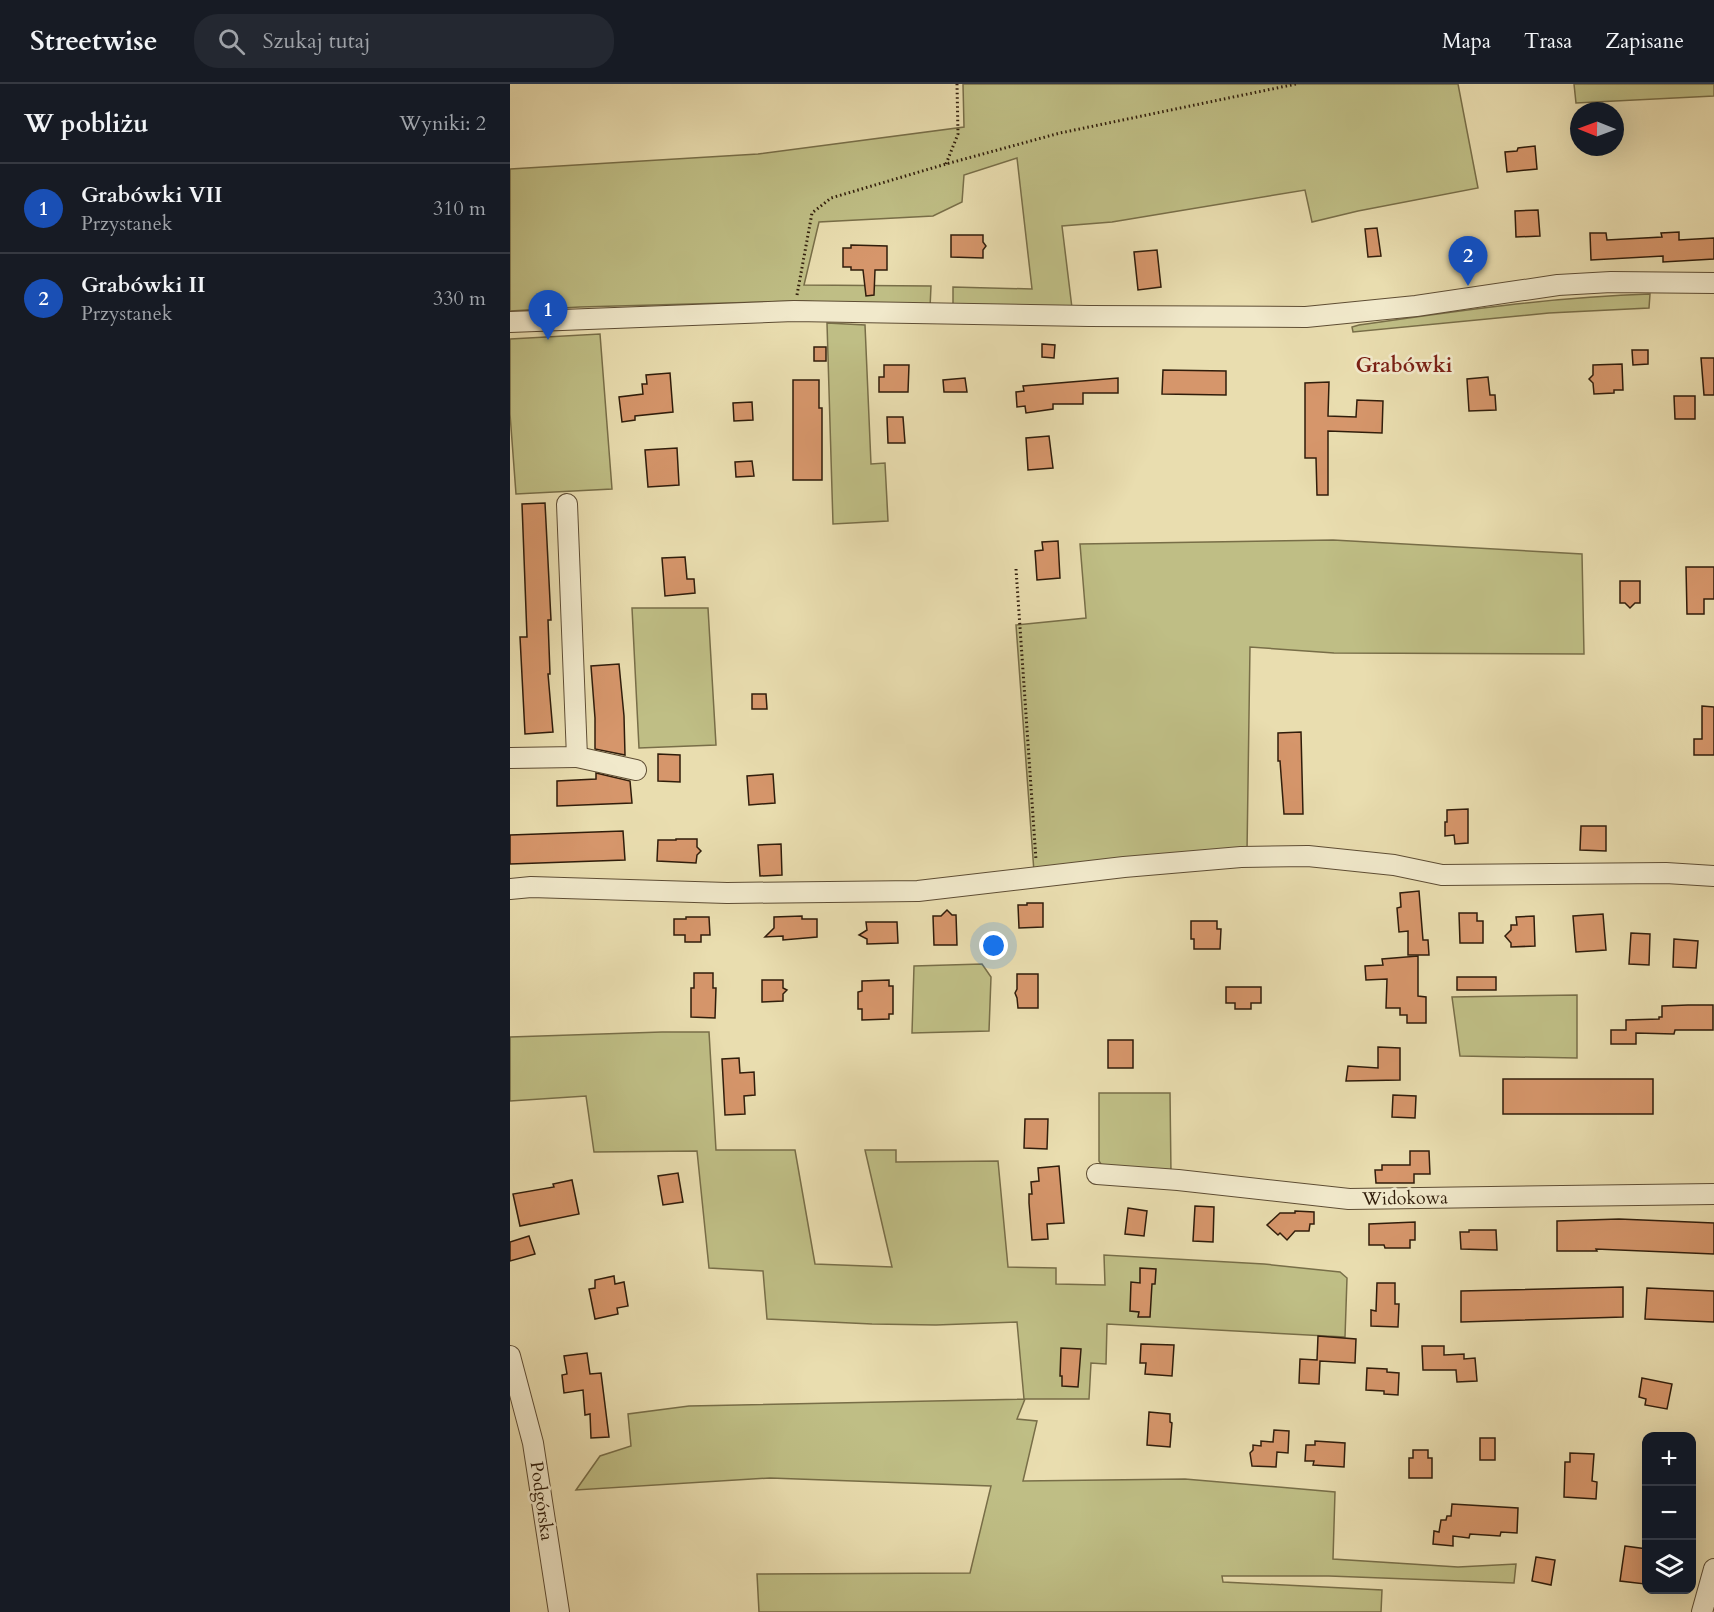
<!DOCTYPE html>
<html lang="pl">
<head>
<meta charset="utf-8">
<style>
  :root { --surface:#171b24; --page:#242831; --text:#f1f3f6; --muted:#9ea1a6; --line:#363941; --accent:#0b8043 }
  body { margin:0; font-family:Cardo,serif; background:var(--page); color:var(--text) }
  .controls { position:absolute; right:18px; bottom:18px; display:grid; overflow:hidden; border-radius:12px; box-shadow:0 6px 24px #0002 }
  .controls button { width:54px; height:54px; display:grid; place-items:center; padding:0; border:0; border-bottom:2px solid var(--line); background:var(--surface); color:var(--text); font:30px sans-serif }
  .compass { position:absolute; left:1060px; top:18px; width:54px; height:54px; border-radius:50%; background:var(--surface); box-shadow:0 6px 24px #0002; rotate:271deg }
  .you { position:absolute; left:484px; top:862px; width:21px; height:21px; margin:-15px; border:4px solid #fff; border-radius:50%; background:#1a73e8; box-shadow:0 0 0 9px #1a73e833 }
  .badge { display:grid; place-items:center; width:39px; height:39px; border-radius:50%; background:var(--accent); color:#fff; font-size:20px; font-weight:700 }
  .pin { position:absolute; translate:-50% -50px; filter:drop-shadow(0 2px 3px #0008) }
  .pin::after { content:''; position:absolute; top:32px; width:21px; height:18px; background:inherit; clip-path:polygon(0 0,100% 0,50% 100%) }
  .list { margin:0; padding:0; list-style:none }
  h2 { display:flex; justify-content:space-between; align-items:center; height:78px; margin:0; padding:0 24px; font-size:26px }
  h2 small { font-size:20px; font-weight:400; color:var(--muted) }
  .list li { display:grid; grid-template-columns:39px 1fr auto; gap:18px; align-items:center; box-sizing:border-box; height:90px; padding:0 24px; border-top:2px solid var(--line) }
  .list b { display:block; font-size:22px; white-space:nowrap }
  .list p { margin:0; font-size:20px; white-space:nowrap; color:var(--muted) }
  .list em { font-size:20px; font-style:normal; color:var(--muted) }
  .icon { flex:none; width:33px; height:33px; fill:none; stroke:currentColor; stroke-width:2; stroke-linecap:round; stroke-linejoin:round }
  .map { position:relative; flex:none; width:1204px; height:1528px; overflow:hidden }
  header { display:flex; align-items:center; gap:36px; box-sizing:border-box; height:84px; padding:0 30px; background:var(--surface); border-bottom:2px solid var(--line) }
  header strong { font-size:28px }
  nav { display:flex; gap:33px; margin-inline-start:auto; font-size:21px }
  .search { width:420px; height:54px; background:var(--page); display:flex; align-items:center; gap:15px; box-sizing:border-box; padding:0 21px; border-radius:24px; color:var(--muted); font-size:22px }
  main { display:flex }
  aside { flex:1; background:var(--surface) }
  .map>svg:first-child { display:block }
  .green { fill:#bfbe85; stroke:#786e48; stroke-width:1.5 }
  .building { fill:#d6966b; stroke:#301d0b; stroke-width:1.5 }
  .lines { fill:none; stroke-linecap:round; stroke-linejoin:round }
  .minor-casing { stroke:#5e4d34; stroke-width:22 }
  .path { stroke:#301d0b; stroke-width:3; stroke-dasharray:1.5 3; stroke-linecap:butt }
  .minor { stroke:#f1e9cb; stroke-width:20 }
  .labels { text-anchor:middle; stroke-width:5; stroke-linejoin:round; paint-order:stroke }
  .street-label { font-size:18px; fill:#301d0b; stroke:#f1e9cb }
  .quarter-label { font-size:21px; font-weight:bold; fill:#7a1f14; stroke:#f1e9cb }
</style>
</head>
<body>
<header>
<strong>Streetwise</strong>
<div class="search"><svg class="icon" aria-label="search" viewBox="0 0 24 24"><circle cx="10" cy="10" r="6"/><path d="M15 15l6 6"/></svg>Szukaj tutaj</div>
<nav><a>Mapa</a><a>Trasa</a><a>Zapisane</a></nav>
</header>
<main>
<aside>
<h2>W pobliżu<small>Wyniki: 2</small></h2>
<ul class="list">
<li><span class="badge" style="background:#1a4fb4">1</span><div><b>Grabówki VII</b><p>Przystanek</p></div><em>310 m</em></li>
<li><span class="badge" style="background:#1a4fb4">2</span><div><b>Grabówki II</b><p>Przystanek</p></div><em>330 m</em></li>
</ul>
</aside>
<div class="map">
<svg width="1204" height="1528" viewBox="0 0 1204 1528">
  <rect width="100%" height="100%" fill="#e9ddaf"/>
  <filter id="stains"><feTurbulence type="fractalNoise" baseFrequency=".00333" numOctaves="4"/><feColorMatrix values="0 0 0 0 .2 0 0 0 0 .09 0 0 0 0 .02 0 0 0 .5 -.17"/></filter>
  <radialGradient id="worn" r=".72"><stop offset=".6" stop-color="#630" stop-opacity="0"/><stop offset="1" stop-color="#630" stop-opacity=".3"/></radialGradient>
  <!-- green -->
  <g class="green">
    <path d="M453 0H948L968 104 848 127 802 138 795 106 602 138 552 142 562 224 443 222V203L522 205 507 74 454 91 452 118 423 132 309 138 294 201 421 202 420 224 291 217 70 223 0 227V85L248 70 454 43Z"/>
    <path d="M1064 0H1204V12L1066 19Z"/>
    <path d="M1140 210 1139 224 1039 229 843 248 842 243 849 241C946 227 1042 213 1140 210Z"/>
    <path d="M317 239 355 241 361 380 375 379 378 437 323 440Z"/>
    <path d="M90 250 102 405 6 410 0 330V255Z"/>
    <path d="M823 456 1072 470 1074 570 824 569 740 563 737 768 524 788 506 541 576 534 570 460Z"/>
    <path d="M122 524H198L206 661 129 664Z"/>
    <path d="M472 880 481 893 479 947 402 949 404 882Z"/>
    <path d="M1067 911V974L950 972 942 913Z"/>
    <path d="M152 948H199L206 1066H285L305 1180 382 1183 355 1066H386V1078L488 1077 498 1183 546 1184V1200L595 1201 594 1171 754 1180 830 1188 837 1194 835 1253 597 1240 596 1280 581 1279 579 1315H515L507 1335 527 1337 513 1397 675 1395 825 1408 823 1475 948 1483 1006 1480 1004 1499 819 1492H712L713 1498 872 1506 871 1528H249L247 1490 460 1489 481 1402 260 1394 66 1406 90 1372 121 1362 118 1330 179 1322 514 1315 507 1238 426 1241 362 1240 257 1235 253 1187 199 1184 187 1067 84 1068 76 1012 0 1017V953Z"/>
    <path d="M589 1009H660L661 1090 594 1085 589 1077Z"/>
  </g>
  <!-- building -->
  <g class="building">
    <path d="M1025 62 1027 85 997 88 995 68 1007 67 1008 64Z"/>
    <path d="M1028 126 1030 152 1006 153 1005 127Z"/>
    <path d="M867 144 871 172 858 173 855 145Z"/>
    <path d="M1169 148V156L1204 154V175L1153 178V172L1081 176 1080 149H1096L1097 156 1152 153 1151 149Z"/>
    <path d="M441 151H473V158L476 162 473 166V174L441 173Z"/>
    <path d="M341 161 377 162V186H365L364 211 356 212 353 186H341V183H333V164H341Z"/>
    <path d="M647 166 651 203 628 206 624 168Z"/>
    <path d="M532 260 545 261 544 274 532 273Z"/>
    <rect x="304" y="263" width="12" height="14"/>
    <path d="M1122 266H1138V280L1123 281Z"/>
    <path d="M1191 274H1204V311H1194Z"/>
    <path d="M1112 280 1113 306H1104V309L1084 310 1083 299 1079 295 1083 291V281Z"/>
    <path d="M374 281H399L398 308H369V293H374Z"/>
    <path d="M653 286 716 287V311L652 310Z"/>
    <path d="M160 289 163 328 125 332V336L112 338 109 313 133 310 132 300H137L136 291Z"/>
    <path d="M978 293 980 311H985L986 326 959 327 957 295Z"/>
    <path d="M455 294 457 308H434L433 296Z"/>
    <path d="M608 294V309H573V320H543V325L516 329 515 322 507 323 506 308 514 307 513 302Z"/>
    <path d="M283 296H309V324H312V396H283Z"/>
    <path d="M819 298 818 332 846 333 847 316 873 317 872 349 818 347V411H807L806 374H795V299Z"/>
    <path d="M1164 312H1185V335H1165Z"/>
    <path d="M242 318 243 336 224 337 223 319Z"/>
    <path d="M377 333H393L395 359H378Z"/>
    <path d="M539 352 543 384 518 386 516 354Z"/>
    <path d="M167 364 169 401 138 403 135 366Z"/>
    <path d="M242 377 244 392 226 393 225 378Z"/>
    <path d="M35 419 41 536H38L40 590H38L43 648 15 650 10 553H17L12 420Z"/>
    <path d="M548 457 550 494 527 496 525 467 533 466 532 458Z"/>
    <path d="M175 473 177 495H184L185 509 155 512 152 474Z"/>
    <path d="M1176 483H1204V515H1194V530H1177Z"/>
    <path d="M1110 497H1130V519H1125L1120 524 1115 519H1110Z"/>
    <path d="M109 580 114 632 115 671 85 665V634L81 582Z"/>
    <path d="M242 610H256L257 625H242Z"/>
    <path d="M1192 622 1204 623V671H1184V655H1192Z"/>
    <path d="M791 648 793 730H774L770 677H768V649Z"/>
    <path d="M148 670 170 671V698L148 697Z"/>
    <path d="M86 689 120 697 122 719 47 722V697L86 695Z"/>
    <path d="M263 690 265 719 239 721 237 692Z"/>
    <path d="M958 725V759L945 760 944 751 935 752V738H937V726Z"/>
    <path d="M1071 742H1096V767L1070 766Z"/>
    <path d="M113 747 115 776 0 780V751Z"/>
    <path d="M166 755H187V763L191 767 187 771 186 779 147 777 148 756H166Z"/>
    <path d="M271 760 272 791 250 792 248 761Z"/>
    <path d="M909 807 913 856H918L919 871H898V847L889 848 887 824 891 823 890 809Z"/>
    <path d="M517 819H533V843L509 844 508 821H517Z"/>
    <path d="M437 826 442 831H446L447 861H424L423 832H431Z"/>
    <path d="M949 829H967V837H973V859H950Z"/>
    <path d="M1093 830 1096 866 1066 868 1063 832Z"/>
    <path d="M292 832V835H307V853L273 856V852L255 853 264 844V833Z"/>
    <path d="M1024 832 1025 862 1001 863V859L995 852 1001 846V841H1007L1006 833Z"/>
    <path d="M176 833H199L200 851H191V858H175V851H164V835H176Z"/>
    <path d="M681 837H707V845H711L710 865H684V855H681Z"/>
    <path d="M356 838H387L388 859 357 860V855L349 851 357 846Z"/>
    <path d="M1121 849 1140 850 1139 881 1119 880Z"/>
    <path d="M1164 855 1188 857 1186 884 1163 883Z"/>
    <path d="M908 872V912L916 913V939H897V931H890V924H876L877 895 856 896 855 882 873 881 872 875Z"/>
    <path d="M184 889H203V904H206L205 934 181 933V904H184Z"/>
    <path d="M507 890H528V924H508L507 914 505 909 507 905Z"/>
    <rect x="947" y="893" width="39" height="13"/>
    <path d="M252 896H273V904L277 906 273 910V917L252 918Z"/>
    <path d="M379 896V902H383V930H379V935L352 936V925H348V908L352 907V897Z"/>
    <path d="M716 903H751V919H741V925H725V919H716Z"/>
    <path d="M1178 921H1203V946H1165L1164 950 1126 949V960H1101V946H1116V936L1149 935V933H1152V922Z"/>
    <rect x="598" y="956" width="25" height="28"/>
    <path d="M868 963 890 964V996L836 997 838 982 868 984Z"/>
    <path d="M229 974 230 989 244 988 245 1011 234 1012 235 1030 215 1031 212 975Z"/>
    <rect x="993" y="995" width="150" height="35"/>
    <path d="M883 1011 906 1012 905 1034 882 1033Z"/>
    <path d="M515 1035H538L537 1065 514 1064Z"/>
    <path d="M900 1067H919L920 1090H904V1099H866L865 1086H872V1081H900Z"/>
    <path d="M549 1082 554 1139 537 1140 538 1155 522 1156 519 1119V1110H522L521 1098 529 1097 528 1084Z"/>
    <path d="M168 1089 173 1118 153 1121 148 1092Z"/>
    <path d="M62 1096 69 1130 10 1142 3 1110 44 1103 43 1100Z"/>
    <path d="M685 1122 704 1123 703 1158 683 1157Z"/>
    <path d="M618 1124 637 1127 634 1152 615 1150Z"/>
    <path d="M785 1127 804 1128V1140H800L799 1147H785L777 1156 770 1149 768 1151 757 1141 770 1129H785Z"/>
    <path d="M1109 1135 1204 1139V1170L1086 1165 1087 1167H1047V1137Z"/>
    <path d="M905 1138V1156H900V1164H875L874 1161H859V1140Z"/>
    <path d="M959 1146H986L987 1166 951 1165 950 1148H959Z"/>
    <path d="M19 1152 25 1170 0 1177V1158Z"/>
    <path d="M630 1184 646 1185 645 1200H642L640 1233H628L629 1228 620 1227 621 1198 630 1199Z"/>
    <path d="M104 1192 105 1200 114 1198 118 1222 107 1224 108 1230 85 1235 79 1205 85 1204V1196Z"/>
    <path d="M867 1199H885V1220H889L888 1243 861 1242V1226L866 1227Z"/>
    <path d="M1113 1203V1233L951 1238V1207Z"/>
    <path d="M1137 1204 1204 1207V1238L1135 1235Z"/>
    <path d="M808 1252 846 1255 845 1279 810 1277 809 1300 789 1299 790 1275 807 1276Z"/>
    <path d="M631 1260 664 1261 662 1292 635 1290 636 1279H630Z"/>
    <path d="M912 1262H934V1271L954 1270V1275L965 1274 967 1297 947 1298 946 1286H913Z"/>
    <path d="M551 1264 571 1265 568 1303 552 1302V1292H550Z"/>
    <path d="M77 1269 80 1290 91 1289 99 1353 81 1354 80 1330 75 1331 73 1306 54 1309 52 1291 57 1290 54 1272Z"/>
    <path d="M857 1284 877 1285V1288L889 1289 888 1311 874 1310V1307L856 1306Z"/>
    <path d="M1132 1294 1162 1300 1157 1325 1135 1321 1136 1315 1129 1313Z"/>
    <path d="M639 1328 660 1330V1338L662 1339 660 1363 637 1361Z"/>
    <path d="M764 1346 779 1347 778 1369 767 1368 766 1383 742 1382 740 1369 743 1366V1361L751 1362V1357L763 1358Z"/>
    <rect x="970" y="1354" width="15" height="22"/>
    <path d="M805 1357 835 1359 834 1383 803 1381 804 1377H795L796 1361H805Z"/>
    <path d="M903 1366H918V1374H922V1394H899V1374H903Z"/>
    <path d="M1060 1369 1084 1370 1082 1397 1087 1398 1086 1415 1054 1413 1055 1378H1060Z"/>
    <path d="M942 1420 1008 1424 1007 1449 991 1448 990 1452 960 1450 959 1454 943 1452V1462L923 1460 924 1447 929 1448 931 1436H936L937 1432H941Z"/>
    <path d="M1115 1462 1137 1465 1135 1500 1110 1497Z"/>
    <path d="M1026 1473 1045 1476 1041 1501 1022 1497Z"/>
  </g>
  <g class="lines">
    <defs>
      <g id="minor">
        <path d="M0 238 284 227 579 232 796 233 906 222 1048 201 1101 198 1204 199"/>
        <path d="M67 673 126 686"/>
        <path d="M0 674 67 673 57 420"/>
        <path d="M0 805 21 803 217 809 408 807 614 783 731 773 798 772 884 781 932 791 1156 789 1204 792"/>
        <path d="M587 1090 668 1096 839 1115 1204 1110"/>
        <path d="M0 1272 23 1359 49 1528"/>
        <path d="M1192 1528 1204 1485"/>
      </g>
    </defs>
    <!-- minor casing -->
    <use href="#minor" class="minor-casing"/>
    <!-- path -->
    <g class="path">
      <path d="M436 80 448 50 447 0"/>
      <path d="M287 211 302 129 321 114 436 80 550 49 786 0"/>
      <path d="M506 485 526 776"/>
    </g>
    <!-- minor -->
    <use href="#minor" class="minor"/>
  </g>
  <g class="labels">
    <!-- street labels -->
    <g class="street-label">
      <text transform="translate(895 1114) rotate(-1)" y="6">Widokowa</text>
      <text transform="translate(32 1417) rotate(82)" y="6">Podgórska</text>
    </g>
    <!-- quarter labels -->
    <g class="quarter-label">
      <text x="894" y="288">Grabówki</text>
    </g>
  </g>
  <rect width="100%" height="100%" filter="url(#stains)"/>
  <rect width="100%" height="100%" fill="url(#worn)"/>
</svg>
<div class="controls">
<button>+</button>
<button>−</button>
<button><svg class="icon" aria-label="layers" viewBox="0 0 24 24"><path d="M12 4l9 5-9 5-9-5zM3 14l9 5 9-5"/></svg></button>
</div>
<svg class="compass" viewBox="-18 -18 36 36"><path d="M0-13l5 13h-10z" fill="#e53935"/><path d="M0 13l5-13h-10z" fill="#9ea1a6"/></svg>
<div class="you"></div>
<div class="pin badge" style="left:38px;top:256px;background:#1a4fb4">1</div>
<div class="pin badge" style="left:958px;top:202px;background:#1a4fb4">2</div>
</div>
</main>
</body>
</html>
